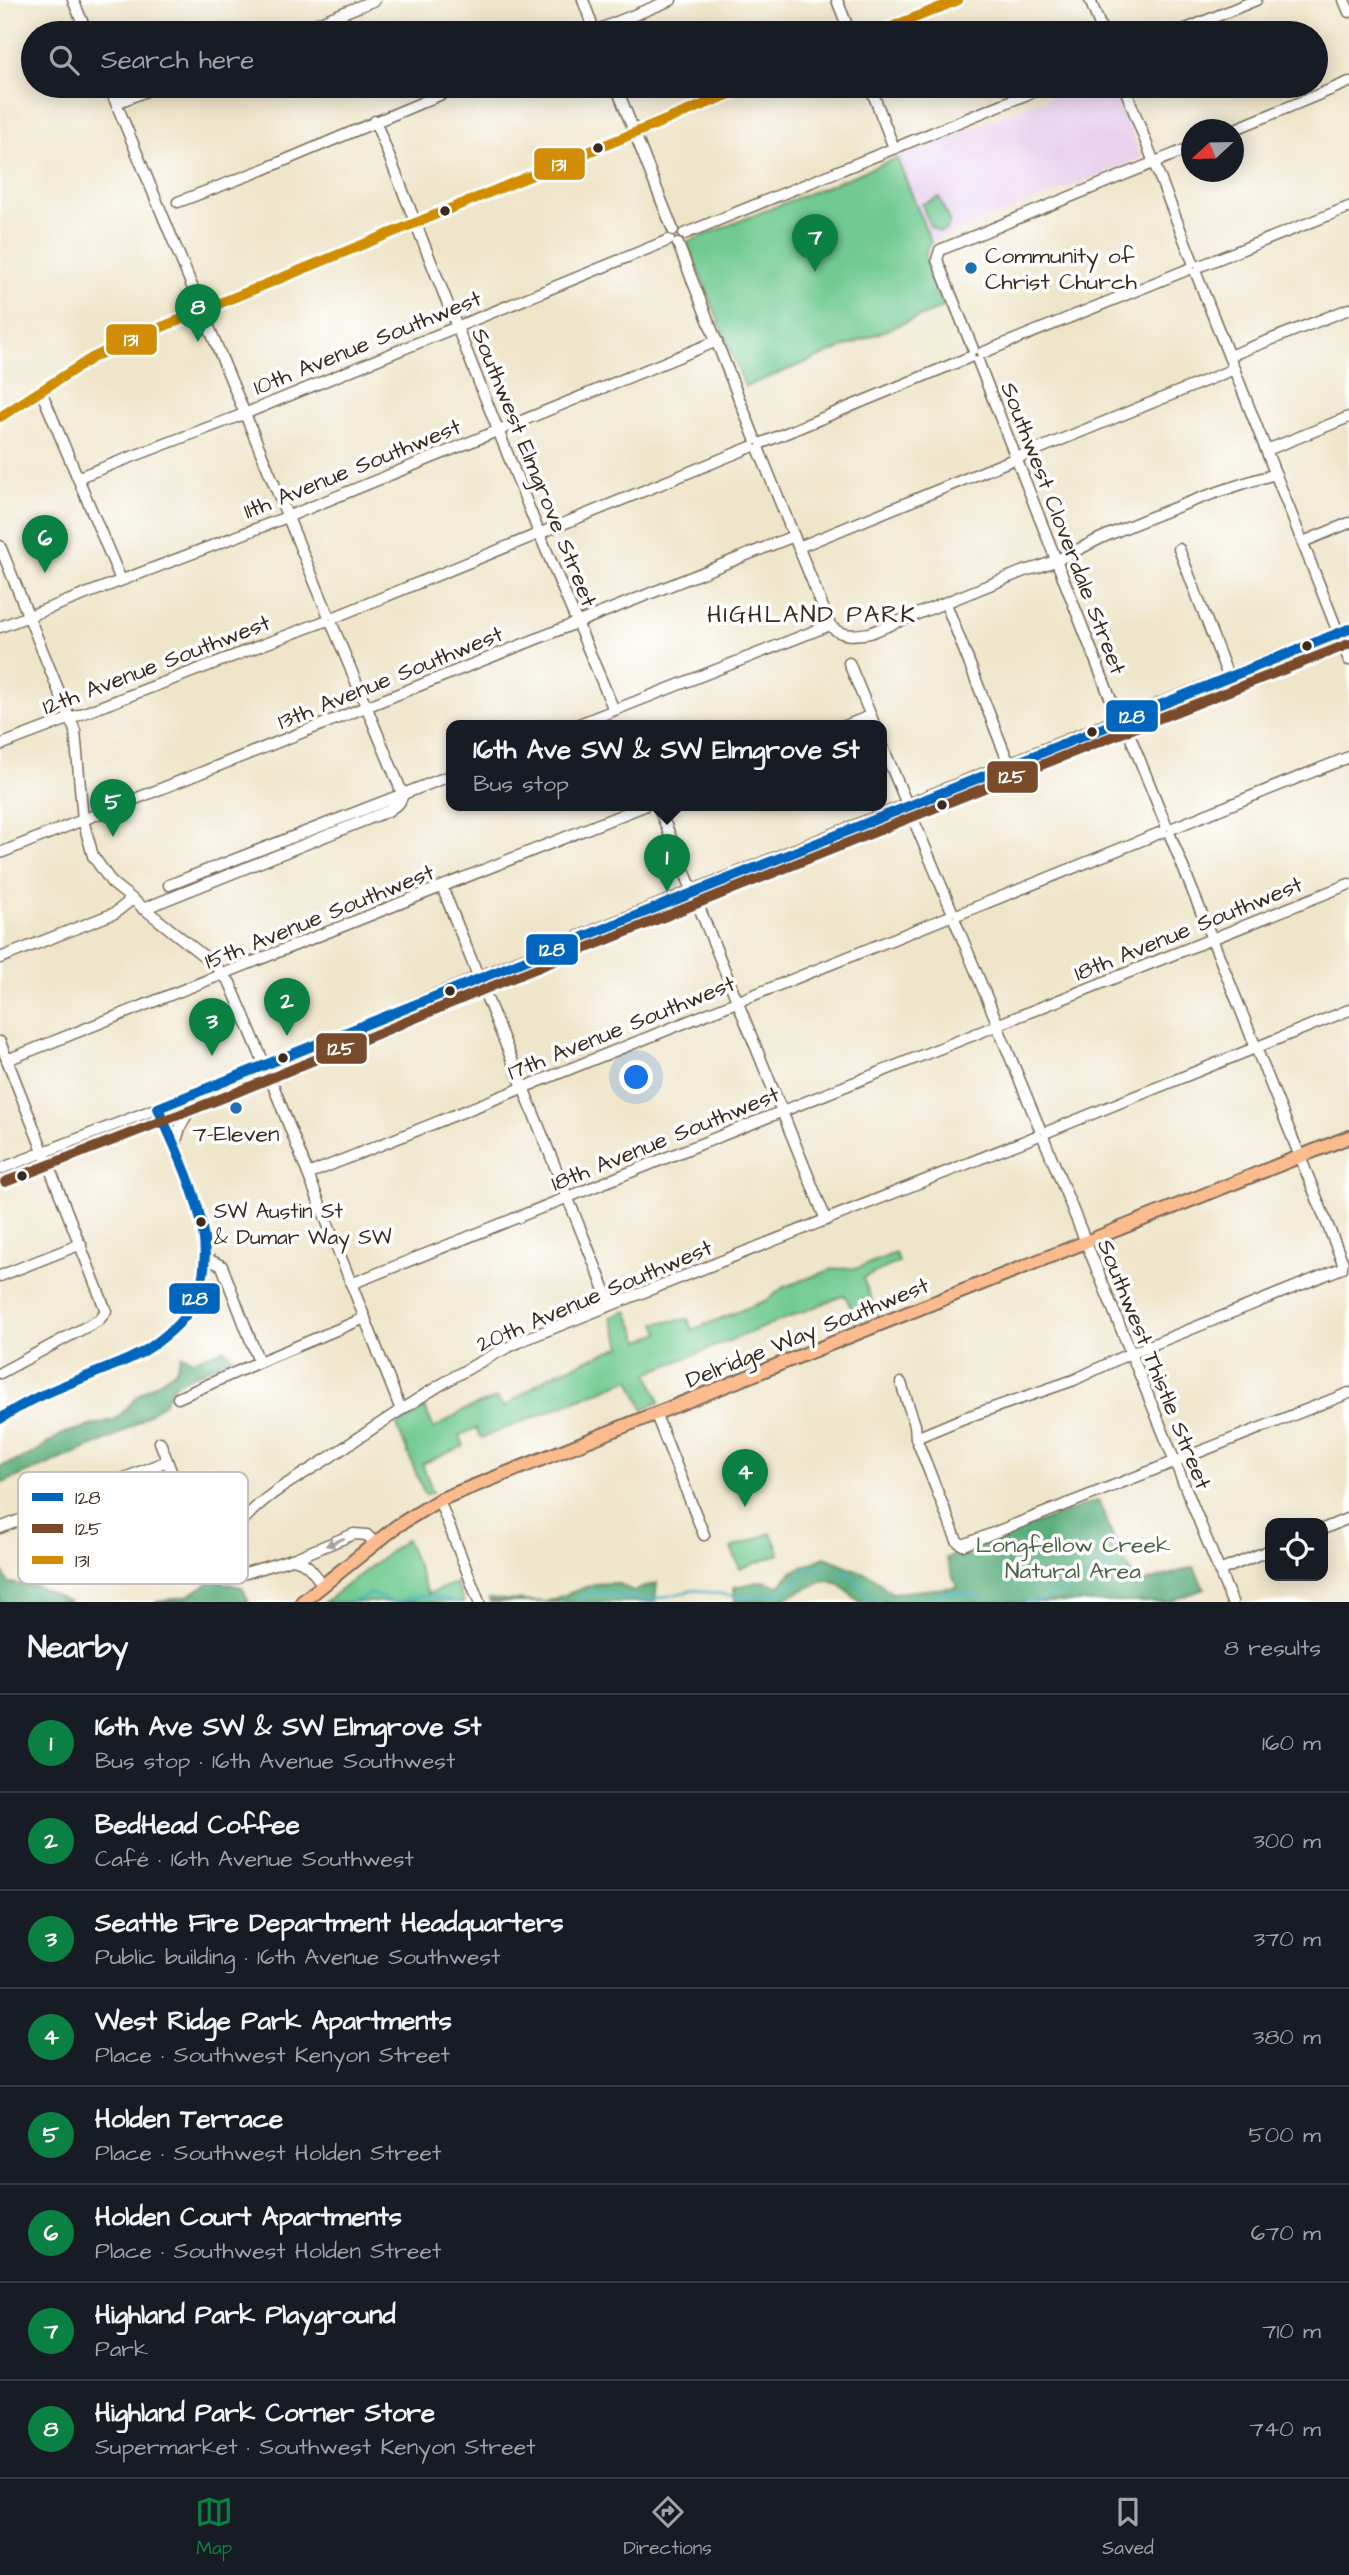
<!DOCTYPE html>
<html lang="en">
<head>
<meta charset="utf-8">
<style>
  :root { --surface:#171b24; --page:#242831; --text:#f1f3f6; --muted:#9ea1a6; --line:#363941; --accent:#0b8043 }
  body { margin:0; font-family:"Architects Daughter",sans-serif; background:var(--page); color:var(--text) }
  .controls { position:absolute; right:21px; bottom:21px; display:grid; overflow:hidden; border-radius:14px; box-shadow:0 4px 18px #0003 }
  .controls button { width:63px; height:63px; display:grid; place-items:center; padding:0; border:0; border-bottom:2px solid var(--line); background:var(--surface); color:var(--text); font:35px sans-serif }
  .compass { position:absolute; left:1181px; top:119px; width:63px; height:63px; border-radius:50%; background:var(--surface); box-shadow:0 4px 18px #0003; rotate:248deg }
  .you { position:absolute; left:637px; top:1078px; width:24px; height:24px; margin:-18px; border:5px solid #fff; border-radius:50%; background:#1a73e8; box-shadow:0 0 0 10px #1a73e833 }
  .badge { display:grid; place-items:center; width:46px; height:46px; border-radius:50%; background:var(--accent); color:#fff; font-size:23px; font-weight:700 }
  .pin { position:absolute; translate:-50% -58px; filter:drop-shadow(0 2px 4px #0008) }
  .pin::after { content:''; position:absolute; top:37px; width:24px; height:21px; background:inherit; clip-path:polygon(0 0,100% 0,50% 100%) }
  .popup { position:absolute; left:446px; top:720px; width:441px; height:91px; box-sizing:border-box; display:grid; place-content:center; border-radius:14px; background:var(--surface); filter:drop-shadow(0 2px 5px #0005); font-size:23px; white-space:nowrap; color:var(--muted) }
  .popup b { font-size:26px; color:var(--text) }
  .popup::after { content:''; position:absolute; left:50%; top:100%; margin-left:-14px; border:14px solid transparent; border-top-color:var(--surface) }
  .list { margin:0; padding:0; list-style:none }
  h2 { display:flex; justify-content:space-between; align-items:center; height:91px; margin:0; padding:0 28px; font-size:30px }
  h2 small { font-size:23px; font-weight:400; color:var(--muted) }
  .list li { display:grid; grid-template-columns:46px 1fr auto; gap:21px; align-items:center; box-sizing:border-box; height:98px; padding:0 28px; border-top:2px solid var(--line) }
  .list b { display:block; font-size:26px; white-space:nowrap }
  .list p { margin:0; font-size:23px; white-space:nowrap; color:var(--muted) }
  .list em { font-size:23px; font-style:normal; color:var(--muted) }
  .icon { flex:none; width:38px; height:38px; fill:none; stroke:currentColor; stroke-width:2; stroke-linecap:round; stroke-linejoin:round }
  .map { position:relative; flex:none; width:1349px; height:1602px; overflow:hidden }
  .search { position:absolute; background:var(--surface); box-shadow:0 4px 18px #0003; left:21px; right:21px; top:21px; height:77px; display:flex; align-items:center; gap:18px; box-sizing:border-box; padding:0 24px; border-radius:38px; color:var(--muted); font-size:26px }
  .sheet { height:875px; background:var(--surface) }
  nav { display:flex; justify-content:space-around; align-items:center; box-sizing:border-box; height:98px; border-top:2px solid var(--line); background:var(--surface); font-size:19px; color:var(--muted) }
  nav a { display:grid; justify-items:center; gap:4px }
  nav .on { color:var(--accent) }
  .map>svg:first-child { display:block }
  .built { fill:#e9d2ee }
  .green { fill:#71ca91; stroke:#567a58; stroke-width:2 }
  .forest { fill:#5cae7b; stroke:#4c6c4c; stroke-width:2 }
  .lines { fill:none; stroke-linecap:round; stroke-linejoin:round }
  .stream { stroke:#42b1be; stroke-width:2.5 }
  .minor-casing { stroke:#7a6b5a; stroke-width:13 }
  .major-casing { stroke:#7a6b5a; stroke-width:16 }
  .minor { stroke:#fff; stroke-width:10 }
  .major { stroke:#fbbb8d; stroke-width:12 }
  .bus-1-casing { stroke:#fff; stroke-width:16 }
  .bus-2-casing { stroke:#fff; stroke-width:16 }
  .bus-3-casing { stroke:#fff; stroke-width:16 }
  .bus-1 { stroke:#0065bd; stroke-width:10 }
  .bus-2 { stroke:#7a4b2a; stroke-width:10 }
  .bus-3 { stroke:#d18d06; stroke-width:10 }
  .oneway { fill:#a79f9a }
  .bus-dot { fill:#3b2a1e; stroke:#fff; stroke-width:2.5 }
  .poi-dot { fill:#1f6fb2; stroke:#fff; stroke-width:2.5 }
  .labels { text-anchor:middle; stroke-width:7; stroke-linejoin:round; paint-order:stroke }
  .bus-label { font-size:21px; fill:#3b2a1e; stroke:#fff; text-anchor:start }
  .poi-label { font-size:23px; fill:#3b2a1e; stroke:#fff; text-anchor:start }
  .street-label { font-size:23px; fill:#3b2a1e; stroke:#fff }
  .park-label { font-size:23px; fill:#4e6246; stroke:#fff }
  .neighbourhood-label { font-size:24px; letter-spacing:2px; fill:#3b2a1e; stroke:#fff }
  .key { fill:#fff; stroke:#c4bfbc; stroke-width:2 }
  .key-label { font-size:19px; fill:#3b2a1e }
  .line-badge { stroke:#fff; stroke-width:2.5 }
  .badge-label { font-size:19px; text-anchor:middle; font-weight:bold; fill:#fff }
</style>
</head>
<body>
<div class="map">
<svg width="1349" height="1602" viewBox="0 0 1349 1602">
  <rect width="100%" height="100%" fill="#fff"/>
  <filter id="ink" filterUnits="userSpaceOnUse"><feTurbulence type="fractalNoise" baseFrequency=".0143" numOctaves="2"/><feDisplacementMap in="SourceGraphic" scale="14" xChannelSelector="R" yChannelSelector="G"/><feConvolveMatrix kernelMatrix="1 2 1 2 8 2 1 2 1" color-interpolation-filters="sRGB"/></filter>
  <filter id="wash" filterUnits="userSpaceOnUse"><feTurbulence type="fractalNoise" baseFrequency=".00686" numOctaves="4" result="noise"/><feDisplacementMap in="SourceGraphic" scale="28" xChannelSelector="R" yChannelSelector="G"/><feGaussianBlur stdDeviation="1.57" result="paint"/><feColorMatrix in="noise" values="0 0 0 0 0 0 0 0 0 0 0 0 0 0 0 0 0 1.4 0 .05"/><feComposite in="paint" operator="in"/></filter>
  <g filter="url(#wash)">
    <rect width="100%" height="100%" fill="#efe5ca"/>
    <!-- built -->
    <path class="built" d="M1077 86H1113L1142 158 931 242 897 158Z"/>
    <!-- green -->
    <g class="green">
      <path d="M897 158 931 242C916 257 937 290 944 307L745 387 687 242Z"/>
      <path d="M939 197 950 223 946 230 940 232 930 226 922 204Z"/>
      <path d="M895 1253 899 1262 863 1278 877 1314 857 1322 845 1295 648 1373 660 1402 643 1409 630 1379 481 1438 476 1428 460 1435 464 1446 422 1464 433 1492 425 1495 397 1426 425 1408 434 1429 462 1411 497 1398 503 1407 551 1375 622 1346 611 1317 627 1311 640 1341 660 1333 656 1323 688 1319 692 1330 767 1300 784 1287 833 1269 858 1268Z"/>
      <path d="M771 1533 780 1554 740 1569 731 1548Z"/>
      <path d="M406 1539 428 1594 456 1583 464 1602H325Z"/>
    </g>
    <!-- forest -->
    <g class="forest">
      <path d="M224 1349 233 1357 175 1384 163 1404 140 1421 114 1437 0 1484V1467L28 1456 64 1433 116 1419 140 1394 175 1371 182 1355 194 1360Z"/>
      <path d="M1098 1500 1121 1555 1139 1584 1194 1567 1204 1589 1169 1602H860L839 1584 826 1580 778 1601 735 1602 734 1587 764 1581 779 1586 793 1571 825 1557 870 1575 892 1593 957 1587 946 1558Z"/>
      <path d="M0 1567 9 1583 36 1586 70 1602H0Z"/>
      <path d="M213 1580 242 1587 249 1602H155L187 1596Z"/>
      <path d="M616 1583 633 1591 657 1583 655 1602H490L489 1599 546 1602 594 1584Z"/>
    </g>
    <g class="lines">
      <!-- stream -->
      <g class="stream">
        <path d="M840 1570C862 1576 860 1593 879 1602"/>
        <path d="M352 1602 371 1594 394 1602"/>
        <path d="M399 1602C416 1596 435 1595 453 1601"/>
        <path d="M577 1602 590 1592 649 1600 695 1590 739 1597 755 1596 778 1594 797 1582 804 1568H827"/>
        <path d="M925 1602 949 1592 978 1596 982 1602"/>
        <path d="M1026 1602C1062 1597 1084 1582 1113 1561"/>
      </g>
    </g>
  </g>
  <g filter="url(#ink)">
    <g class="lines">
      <defs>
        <g id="minor">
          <path d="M73 0 87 33"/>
          <path d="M583 0 595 33"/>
          <path d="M837 0 850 33"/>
          <path d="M1090 0 1103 33"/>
          <path d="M1344 0 1349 12"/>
          <path d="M335 17 341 33"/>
          <path d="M293 33 375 0"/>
          <path d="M590 33 671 0"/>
          <path d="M877 33 958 0"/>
          <path d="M1176 33 1256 0"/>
          <path d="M109 86 328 614"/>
          <path d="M616 86 673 230"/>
          <path d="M870 86 894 148"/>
          <path d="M1124 86 1193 262"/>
          <path d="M116 103 159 86"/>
          <path d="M375 121 539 533 614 710"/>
          <path d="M1233 130 1349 82"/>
          <path d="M178 202 262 170 461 86"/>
          <path d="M684 234 1047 86"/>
          <path d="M678 244 755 439"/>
          <path d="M1200 266 1349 207"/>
          <path d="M1196 273 1349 660"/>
          <path d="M973 349 937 260 940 250 1192 147"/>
          <path d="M982 353 1189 269"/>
          <path d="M1229 356 1349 309"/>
          <path d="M978 361 1115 710 1128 731 1166 825"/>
          <path d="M41 391 121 580"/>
          <path d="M0 417 92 358 123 343 749 86"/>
          <path d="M762 443 970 357"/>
          <path d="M759 450 830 625C841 638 856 635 870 633L1024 571C1057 564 1078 548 1108 535 1162 512 1219 489 1276 474"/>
          <path d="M1267 450 1349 417"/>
          <path d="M79 477 244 414 669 240"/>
          <path d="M1303 542 1349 523"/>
          <path d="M0 546 75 731 83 820 93 856 112 883 215 965 230 983 271 1080 401 1410"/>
          <path d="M799 547 1234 369"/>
          <path d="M1179 549 1228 676"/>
          <path d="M946 604 1009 764"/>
          <path d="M335 617 751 447"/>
          <path d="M332 624 403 795"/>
          <path d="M0 627 287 517 717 341"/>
          <path d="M849 663 875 726"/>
          <path d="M574 726 830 625"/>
          <path d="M845 726 870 716"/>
          <path d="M0 745 325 621"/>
          <path d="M882 745 952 911"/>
          <path d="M658 806 826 1220"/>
          <path d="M1173 828 1349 757"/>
          <path d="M1170 835 1343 1263"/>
          <path d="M0 853 794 536"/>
          <path d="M169 885 452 775"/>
          <path d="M442 887 611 1305"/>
          <path d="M143 909 388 811 399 803 403 795"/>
          <path d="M959 914 1162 832"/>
          <path d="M955 921 996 1020"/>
          <path d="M0 958 115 913 131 900"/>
          <path d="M1002 1023 1349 884"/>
          <path d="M999 1030 1040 1129"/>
          <path d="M0 1042 106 1311 99 1320 0 1373"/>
          <path d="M7 1060 644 806"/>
          <path d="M1047 1132 1349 1010"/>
          <path d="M1044 1139 1232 1602"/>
          <path d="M175 1148C179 1120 190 1107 213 1091"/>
          <path d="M0 1169 225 1082 485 974 1091 730 1349 629"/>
          <path d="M308 1174 948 917"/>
          <path d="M207 1259 222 1266 259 1362"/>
          <path d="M0 1276 81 1244"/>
          <path d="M351 1284 993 1027"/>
          <path d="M901 1383 915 1425 916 1438 957 1541 963 1545 1349 1393"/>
          <path d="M178 1398 259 1362 365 1318"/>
          <path d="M656 1415 704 1535"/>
          <path d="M0 1419C31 1395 70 1384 105 1369 121 1362 139 1356 153 1346 249 1281 192 1190 158 1108"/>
          <path d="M916 1438 964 1418 1074 1380 1122 1357 1342 1268"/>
          <path d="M160 1442 198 1542 206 1556 219 1566"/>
          <path d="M439 1500 479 1602"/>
          <path d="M0 1528 167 1461"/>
          <path d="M1323 1529 1349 1518"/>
          <path d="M66 1559 121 1568 143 1563 198 1542"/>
          <path d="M293 1559 354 1534 367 1535 375 1543"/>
          <path d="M1219 1571 1270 1550"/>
          <path d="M323 1585C314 1574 308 1561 292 1559L229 1578 222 1577C211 1557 237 1525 251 1512 273 1490 304 1474 330 1457 393 1415 455 1372 523 1340L1037 1136"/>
        </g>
        <path id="major" d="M302 1602 397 1526 439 1500 1349 1137"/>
      </defs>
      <!-- minor casing -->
      <use href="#minor" class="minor-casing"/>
      <!-- major casing -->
      <use href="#major" class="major-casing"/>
      <!-- minor -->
      <use href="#minor" class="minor"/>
      <!-- major -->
      <use href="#major" class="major"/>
      <defs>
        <path id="bus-1" d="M0 1419C40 1391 87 1378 131 1358 147 1351 158 1342 171 1331 240 1270 187 1176 158 1108L1349 629"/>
        <path id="bus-2" d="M5 1182 230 1095 490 987 1096 743 1349 644"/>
        <g id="bus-3">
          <path d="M877 33 958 0"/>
          <path d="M0 417 92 358 123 343 749 86"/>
        </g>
      </defs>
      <!-- bus-1 casing -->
      <use href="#bus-1" class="bus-1-casing"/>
      <!-- bus-2 casing -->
      <use href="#bus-2" class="bus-2-casing"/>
      <!-- bus-3 casing -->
      <use href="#bus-3" class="bus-3-casing"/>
      <!-- bus-1 -->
      <use href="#bus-1" class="bus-1"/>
      <!-- bus-2 -->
      <use href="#bus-2" class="bus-2"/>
      <!-- bus-3 -->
      <use href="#bus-3" class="bus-3"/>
    </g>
    <!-- one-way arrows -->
    <defs><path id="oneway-solid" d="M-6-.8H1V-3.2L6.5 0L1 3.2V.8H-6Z" transform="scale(1.75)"/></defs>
    <use class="oneway" href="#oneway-solid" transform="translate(335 1542) rotate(158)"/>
  </g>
  <!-- markers -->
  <g class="bus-dot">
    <circle cx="598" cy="148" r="6"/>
    <circle cx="445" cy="211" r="6"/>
    <circle cx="1307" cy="646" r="6"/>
    <circle cx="1092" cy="732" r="6"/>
    <circle cx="942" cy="805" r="6"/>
    <circle cx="450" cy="991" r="6"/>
    <circle cx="283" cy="1058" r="6"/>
    <circle cx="22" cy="1176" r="6"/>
    <circle cx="201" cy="1222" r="6"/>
  </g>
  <g class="poi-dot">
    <circle cx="971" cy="268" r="7"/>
    <circle cx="236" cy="1108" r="7"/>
  </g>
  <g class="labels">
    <!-- bus labels -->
    <g class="bus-label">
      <text x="214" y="1218">SW Austin St<tspan x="214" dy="26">&amp; Dumar Way SW</tspan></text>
    </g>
    <!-- poi labels -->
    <g class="poi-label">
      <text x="985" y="263">Community of<tspan x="985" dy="26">Christ Church</tspan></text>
      <text x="236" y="1141" text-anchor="middle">7-Eleven</text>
    </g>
    <!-- street labels -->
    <g class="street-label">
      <text transform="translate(367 342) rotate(-22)" y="8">10th Avenue Southwest</text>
      <text transform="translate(535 467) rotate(68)" y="8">Southwest Elmgrove Street</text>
      <text transform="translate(352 468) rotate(-22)" y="8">11th Avenue Southwest</text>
      <text transform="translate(1064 528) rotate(69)" y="8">Southwest Cloverdale Street</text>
      <text transform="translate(156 664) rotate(-21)" y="8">12th Avenue Southwest</text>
      <text transform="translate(390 677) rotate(-22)" y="8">13th Avenue Southwest</text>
      <text transform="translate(319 916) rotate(-22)" y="8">15th Avenue Southwest</text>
      <text transform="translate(1188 928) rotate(-22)" y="8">18th Avenue Southwest</text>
      <text transform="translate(621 1027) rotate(-22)" y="8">17th Avenue Southwest</text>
      <text transform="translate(665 1138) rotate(-22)" y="8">18th Avenue Southwest</text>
      <text transform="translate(594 1295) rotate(-23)" y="8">20th Avenue Southwest</text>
      <text transform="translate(807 1332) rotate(-22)" y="8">Delridge Way Southwest</text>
      <text transform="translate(1155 1364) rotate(68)" y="8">Southwest Thistle Street</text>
    </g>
    <!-- park labels -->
    <g class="park-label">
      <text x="1073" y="1552">Longfellow Creek<tspan x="1073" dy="26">Natural Area</tspan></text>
    </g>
    <!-- neighbourhood labels -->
    <g class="neighbourhood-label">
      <text x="812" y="622">HIGHLAND PARK</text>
    </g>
  </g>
  <!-- legend -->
  <rect x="18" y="1472" width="230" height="112" rx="10" class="key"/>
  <rect x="32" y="1493" width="31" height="8" fill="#0065bd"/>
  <rect x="32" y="1524" width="31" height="9" fill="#7a4b2a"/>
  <rect x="32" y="1556" width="31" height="8" fill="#d18d06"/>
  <g class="key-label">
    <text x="75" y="1504">128</text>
    <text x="75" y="1535">125</text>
    <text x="75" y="1567">131</text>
  </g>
  <g class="line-badge">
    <rect x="533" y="147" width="53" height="34" rx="7" fill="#d18d06"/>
    <rect x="105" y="323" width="53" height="33" rx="7" fill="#d18d06"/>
    <rect x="1105" y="699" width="54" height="34" rx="7" fill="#0065bd"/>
    <rect x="986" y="760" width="53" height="34" rx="7" fill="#7a4b2a"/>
    <rect x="525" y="933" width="54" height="33" rx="7" fill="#0065bd"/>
    <rect x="315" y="1032" width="53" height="33" rx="7" fill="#7a4b2a"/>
    <rect x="168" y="1282" width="53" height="33" rx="7" fill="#0065bd"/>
  </g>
  <g class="badge-label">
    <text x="559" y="171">131</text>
    <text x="131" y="346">131</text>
    <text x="1132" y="723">128</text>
    <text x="1012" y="783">125</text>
    <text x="552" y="956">128</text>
    <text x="341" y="1055">125</text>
    <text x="195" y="1305">128</text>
  </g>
</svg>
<div class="controls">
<button><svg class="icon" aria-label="locate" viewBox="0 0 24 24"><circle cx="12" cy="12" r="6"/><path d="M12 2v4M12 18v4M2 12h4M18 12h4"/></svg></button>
</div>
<svg class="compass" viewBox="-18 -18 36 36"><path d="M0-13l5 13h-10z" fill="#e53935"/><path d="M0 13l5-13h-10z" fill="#9ea1a6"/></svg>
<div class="you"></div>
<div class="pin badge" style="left:667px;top:892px">1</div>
<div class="popup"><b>16th Ave SW &amp; SW Elmgrove St</b>Bus stop</div>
<div class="pin badge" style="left:287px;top:1036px">2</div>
<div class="pin badge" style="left:212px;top:1056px">3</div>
<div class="pin badge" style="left:745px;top:1507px">4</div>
<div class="pin badge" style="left:113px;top:837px">5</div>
<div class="pin badge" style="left:45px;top:573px">6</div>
<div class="pin badge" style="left:815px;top:272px">7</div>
<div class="pin badge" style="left:198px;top:342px">8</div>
<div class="search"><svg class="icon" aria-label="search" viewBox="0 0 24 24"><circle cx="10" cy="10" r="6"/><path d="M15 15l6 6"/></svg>Search here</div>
</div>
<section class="sheet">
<h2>Nearby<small>8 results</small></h2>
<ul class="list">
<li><span class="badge">1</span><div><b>16th Ave SW &amp; SW Elmgrove St</b><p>Bus stop · 16th Avenue Southwest</p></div><em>160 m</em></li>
<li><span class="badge">2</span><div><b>BedHead Coffee</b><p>Café · 16th Avenue Southwest</p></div><em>300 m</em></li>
<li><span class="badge">3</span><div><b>Seattle Fire Department Headquarters</b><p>Public building · 16th Avenue Southwest</p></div><em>370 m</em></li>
<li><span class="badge">4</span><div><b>West Ridge Park Apartments</b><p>Place · Southwest Kenyon Street</p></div><em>380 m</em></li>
<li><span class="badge">5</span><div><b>Holden Terrace</b><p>Place · Southwest Holden Street</p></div><em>500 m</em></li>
<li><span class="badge">6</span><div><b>Holden Court Apartments</b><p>Place · Southwest Holden Street</p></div><em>670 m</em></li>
<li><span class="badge">7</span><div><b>Highland Park Playground</b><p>Park</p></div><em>710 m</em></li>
<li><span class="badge">8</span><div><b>Highland Park Corner Store</b><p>Supermarket · Southwest Kenyon Street</p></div><em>740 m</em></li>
</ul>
</section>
<nav>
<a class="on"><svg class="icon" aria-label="map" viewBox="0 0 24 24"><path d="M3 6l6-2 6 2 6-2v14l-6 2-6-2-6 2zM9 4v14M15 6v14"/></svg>Map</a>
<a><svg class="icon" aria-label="directions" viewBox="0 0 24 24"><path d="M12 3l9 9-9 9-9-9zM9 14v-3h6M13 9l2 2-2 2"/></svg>Directions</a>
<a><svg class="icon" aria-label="saved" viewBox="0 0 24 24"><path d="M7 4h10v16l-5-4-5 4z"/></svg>Saved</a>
</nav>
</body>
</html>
